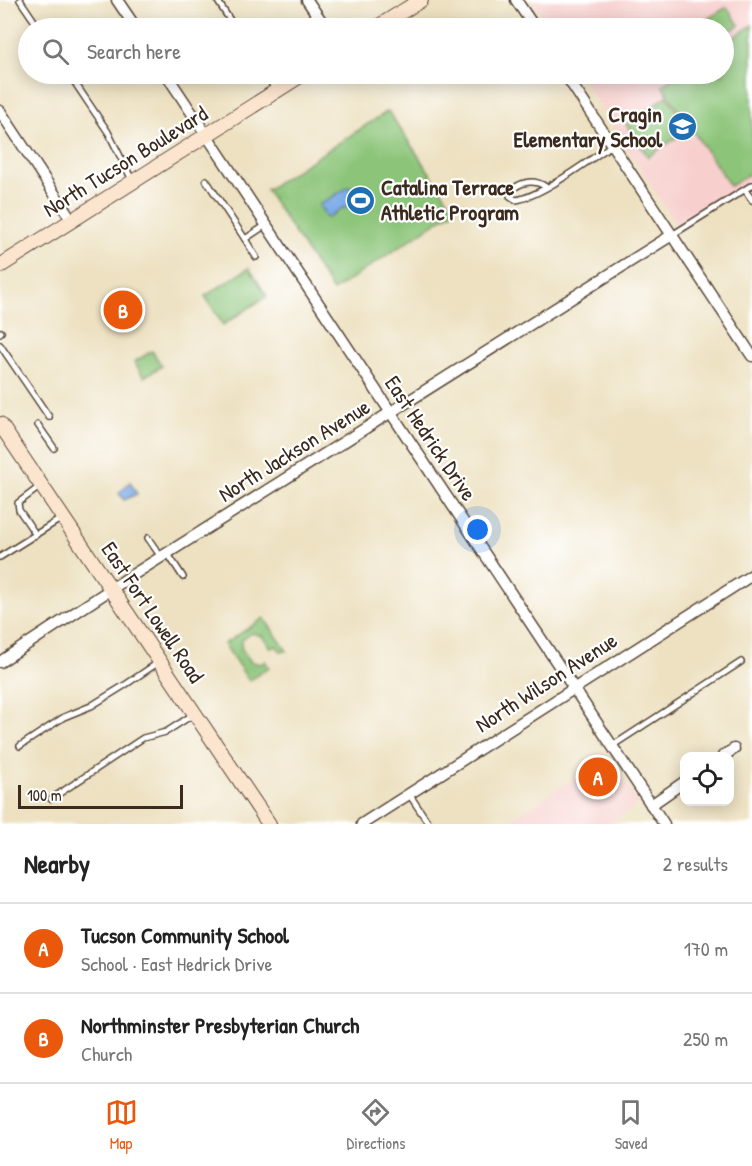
<!DOCTYPE html>
<html lang="en">
<head>
<meta charset="utf-8">
<style>
  :root { --surface:#fff; --page:#f2f2f2; --text:#222; --muted:#767676; --line:#e0e0e0; --accent:#ea580c }
  body { margin:0; font-family:"Patrick Hand",sans-serif; background:var(--page); color:var(--text) }
  .controls { position:absolute; right:18px; bottom:18px; display:grid; overflow:hidden; border-radius:12px; box-shadow:0 3px 15px #0003 }
  .controls button { width:54px; height:54px; display:grid; place-items:center; padding:0; border:0; border-bottom:2px solid var(--line); background:var(--surface); color:var(--text); font:30px sans-serif }
  .scale { position:absolute; left:18px; bottom:15px; width:165px; box-sizing:border-box; padding-left:6px; border:3px solid #3b2a1e; border-top:0; font-size:16px; line-height:21px; white-space:nowrap; color:#3b2a1e; -webkit-text-stroke:4px #fff; paint-order:stroke }
  .you { position:absolute; left:478px; top:530px; width:21px; height:21px; margin:-15px; border:4px solid #fff; border-radius:50%; background:#1a73e8; box-shadow:0 0 0 9px #1a73e833 }
  .badge { display:grid; place-items:center; width:39px; height:39px; border-radius:50%; background:var(--accent); color:#fff; font-size:20px; font-weight:700 }
  .pin { position:absolute; translate:-50% -50%; border:3px solid #fff; box-shadow:0 2px 6px #0006 }
  .list { margin:0; padding:0; list-style:none }
  h2 { display:flex; justify-content:space-between; align-items:center; height:78px; margin:0; padding:0 24px; font-size:26px }
  h2 small { font-size:20px; font-weight:400; color:var(--muted) }
  .list li { display:grid; grid-template-columns:39px 1fr auto; gap:18px; align-items:center; box-sizing:border-box; height:90px; padding:0 24px; border-top:2px solid var(--line) }
  .list b { display:block; font-size:22px; white-space:nowrap }
  .list p { margin:0; font-size:20px; white-space:nowrap; color:var(--muted) }
  .list em { font-size:20px; font-style:normal; color:var(--muted) }
  .icon { flex:none; width:33px; height:33px; fill:none; stroke:currentColor; stroke-width:2; stroke-linecap:round; stroke-linejoin:round }
  .map { position:relative; flex:none; width:752px; height:824px; overflow:hidden }
  .search { position:absolute; background:var(--surface); box-shadow:0 3px 15px #0003; left:18px; right:18px; top:18px; height:66px; display:flex; align-items:center; gap:15px; box-sizing:border-box; padding:0 21px; border-radius:33px; color:var(--muted); font-size:22px }
  .sheet { height:258px; background:var(--surface) }
  nav { display:flex; justify-content:space-around; align-items:center; box-sizing:border-box; height:84px; border-top:2px solid var(--line); background:var(--surface); font-size:16px; color:var(--muted) }
  nav a { display:grid; justify-items:center; gap:3px }
  nav .on { color:var(--accent) }
  .map>svg:first-child { display:block }
  .built { fill:#f7d0cd }
  .green { fill:#8cc579; stroke:#64784c; stroke-width:1.5 }
  .water { fill:#7dace7; stroke:#5c6b82; stroke-width:1.5 }
  .lines { fill:none; stroke-linecap:round; stroke-linejoin:round }
  .service-casing { stroke:#564536; stroke-width:8 }
  .minor-casing { stroke:#564536; stroke-width:13 }
  .secondary-casing { stroke:#564536; stroke-width:16 }
  .service { stroke:#fff; stroke-width:5 }
  .minor { stroke:#fff; stroke-width:10 }
  .secondary { stroke:#fce5cf; stroke-width:14 }
  .labels { text-anchor:middle; stroke-width:4.5; stroke-linejoin:round; paint-order:stroke }
  .poi-label { font-size:22px; font-weight:bold; fill:#3b2a1e; stroke:#fff; text-anchor:end }
  .street-label { font-size:22px; fill:#3b2a1e; stroke:#fff }
</style>
</head>
<body>
<div class="map">
<svg width="752" height="824" viewBox="0 0 752 824">
  <rect width="100%" height="100%" fill="#fff"/>
  <filter id="ink" filterUnits="userSpaceOnUse"><feTurbulence type="fractalNoise" baseFrequency=".0167" numOctaves="2"/><feDisplacementMap in="SourceGraphic" scale="12" xChannelSelector="R" yChannelSelector="G"/><feConvolveMatrix kernelMatrix="1 2 1 2 8 2 1 2 1" color-interpolation-filters="sRGB"/></filter>
  <filter id="wash" filterUnits="userSpaceOnUse"><feTurbulence type="fractalNoise" baseFrequency=".008" numOctaves="4" result="noise"/><feDisplacementMap in="SourceGraphic" scale="24" xChannelSelector="R" yChannelSelector="G"/><feGaussianBlur stdDeviation="1.35" result="paint"/><feColorMatrix in="noise" values="0 0 0 0 0 0 0 0 0 0 0 0 0 0 0 0 0 1.4 0 .05"/><feComposite in="paint" operator="in"/></filter>
  <g filter="url(#wash)">
    <rect width="100%" height="100%" fill="#ede1c1"/>
    <!-- built -->
    <g class="built">
      <path d="M532 0H752V180L678 227 579 74H724V28H550Z"/>
      <path d="M607 756 639 803 608 824H505Z"/>
    </g>
    <!-- green -->
    <g class="green">
      <path d="M727 7 739 25 724 35V28H707L702 22Z"/>
      <path d="M752 25V172L730 186 662 85 680 74H724V44Z"/>
      <path d="M667 96 689 129 648 157 626 124Z"/>
      <path d="M388 111 455 210 333 291 266 190Z"/>
      <path d="M249 268 267 296 223 325 205 296Z"/>
      <path d="M152 351 162 366 144 377 134 362Z"/>
      <path d="M264 618 287 651H281L276 646 271 648 262 636 252 633 242 640 241 648 251 662 262 664 265 661 269 667 249 681 224 644Z"/>
    </g>
    <!-- water -->
    <g class="water">
      <path d="M350 186 360 205 343 208 327 218 319 205Z"/>
      <path d="M130 482 137 494 124 500 119 493Z"/>
    </g>
  </g>
  <g filter="url(#ink)">
    <g class="lines">
      <defs>
        <g id="service">
          <path d="M20 0 39 28"/>
          <path d="M217 0 235 28"/>
          <path d="M69 74 108 132 132 180"/>
          <path d="M265 74 276 90"/>
          <path d="M206 180 245 239 266 225"/>
          <path d="M546 187C534 179 520 181 510 192V196L516 200C542 196 589 160 612 145"/>
          <path d="M745 190 752 200"/>
          <path d="M672 235 752 185"/>
          <path d="M245 239 256 257"/>
          <path d="M0 333 1 332"/>
          <path d="M0 345 49 417"/>
          <path d="M38 425 54 448"/>
          <path d="M36 535 19 510 18 503 42 485"/>
          <path d="M148 538 161 557"/>
          <path d="M168 554 183 577"/>
          <path d="M0 557 62 518"/>
          <path d="M20 746 64 717 91 706 125 685 159 662"/>
          <path d="M612 746 741 662"/>
          <path d="M409 794 429 824"/>
          <path d="M51 799 143 738 166 732 194 714"/>
        </g>
        <g id="minor">
          <path d="M117 0 136 28"/>
          <path d="M307 0 326 28"/>
          <path d="M516 0 535 28"/>
          <path d="M166 74 664 824"/>
          <path d="M565 74 752 356"/>
          <path d="M0 111 71 219"/>
          <path d="M0 662 131 576 672 235"/>
          <path d="M723 756 734 749"/>
          <path d="M651 805 684 782"/>
          <path d="M362 824 752 575"/>
        </g>
        <g id="secondary">
          <path d="M376 28 421 0"/>
          <path d="M0 266 303 74"/>
          <path d="M0 424 269 824"/>
        </g>
      </defs>
      <!-- service casing -->
      <use href="#service" class="service-casing"/>
      <!-- minor casing -->
      <use href="#minor" class="minor-casing"/>
      <!-- secondary casing -->
      <use href="#secondary" class="secondary-casing"/>
      <!-- service -->
      <use href="#service" class="service"/>
      <!-- minor -->
      <use href="#minor" class="minor"/>
      <!-- secondary -->
      <use href="#secondary" class="secondary"/>
    </g>
  </g>
  <!-- icons -->
  <defs>
    <symbol id="school-disc" viewBox="-11 -11 22 22"><circle r="9.5" fill="#1f6fb2" stroke="#fff"/><path d="M0-5L7-2L0 1L-7-2ZM-4 1L0 2.5L4 1V4Q0 6-4 4Z" fill="#fff"/></symbol>
    <symbol id="stadium-disc" viewBox="-11 -11 22 22"><circle r="9.5" fill="#1f6fb2" stroke="#fff"/><path d="M0-5a6.5 5 0 1 0 0 10a6.5 5 0 1 0 0-10ZM-3.5-1.8h7v3.6h-7Z" fill="#fff"/></symbol>
  </defs>
  <g fill-rule="evenodd">
    <use href="#school-disc" x="666" y="110" width="33" height="33"/>
    <use href="#stadium-disc" x="344" y="184" width="33" height="33"/>
  </g>
  <g class="labels">
    <!-- poi labels -->
    <g class="poi-label">
      <text x="662" y="122">Cragin<tspan x="662" dy="25">Elementary School</tspan></text>
      <text x="381" y="195" text-anchor="start">Catalina Terrace<tspan x="381" dy="25">Athletic Program</tspan></text>
    </g>
    <!-- street labels -->
    <g class="street-label">
      <text transform="translate(125 161) rotate(-32)" y="8">North Tucson Boulevard</text>
      <text transform="translate(431 438) rotate(56)" y="8">East Hedrick Drive</text>
      <text transform="translate(294 450) rotate(-32)" y="8">North Jackson Avenue</text>
      <text transform="translate(153 612) rotate(56)" y="8">East Fort Lowell Road</text>
      <text transform="translate(546 682) rotate(-33)" y="8">North Wilson Avenue</text>
    </g>
  </g>
</svg>
<div class="controls">
<button><svg class="icon" aria-label="locate" viewBox="0 0 24 24"><circle cx="12" cy="12" r="6"/><path d="M12 2v4M12 18v4M2 12h4M18 12h4"/></svg></button>
</div>
<div class="scale">100 m</div>
<div class="you"></div>
<div class="pin badge" style="left:598px;top:777px">A</div>
<div class="pin badge" style="left:123px;top:310px">B</div>
<div class="search"><svg class="icon" aria-label="search" viewBox="0 0 24 24"><circle cx="10" cy="10" r="6"/><path d="M15 15l6 6"/></svg>Search here</div>
</div>
<section class="sheet">
<h2>Nearby<small>2 results</small></h2>
<ul class="list">
<li><span class="badge">A</span><div><b>Tucson Community School</b><p>School · East Hedrick Drive</p></div><em>170 m</em></li>
<li><span class="badge">B</span><div><b>Northminster Presbyterian Church</b><p>Church</p></div><em>250 m</em></li>
</ul>
</section>
<nav>
<a class="on"><svg class="icon" aria-label="map" viewBox="0 0 24 24"><path d="M3 6l6-2 6 2 6-2v14l-6 2-6-2-6 2zM9 4v14M15 6v14"/></svg>Map</a>
<a><svg class="icon" aria-label="directions" viewBox="0 0 24 24"><path d="M12 3l9 9-9 9-9-9zM9 14v-3h6M13 9l2 2-2 2"/></svg>Directions</a>
<a><svg class="icon" aria-label="saved" viewBox="0 0 24 24"><path d="M7 4h10v16l-5-4-5 4z"/></svg>Saved</a>
</nav>
</body>
</html>
